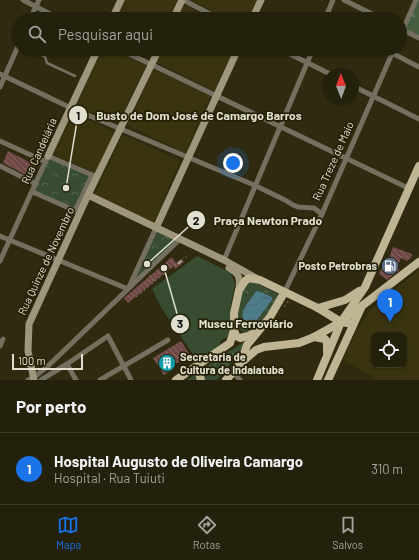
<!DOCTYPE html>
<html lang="pt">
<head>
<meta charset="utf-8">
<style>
  :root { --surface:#23200c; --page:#2b2815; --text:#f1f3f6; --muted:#a3a39d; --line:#403e2d; --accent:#1a73e8 }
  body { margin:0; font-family:Barlow,sans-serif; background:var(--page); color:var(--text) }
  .controls { position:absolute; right:12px; bottom:12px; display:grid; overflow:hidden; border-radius:8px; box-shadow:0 1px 3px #0004 }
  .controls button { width:36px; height:36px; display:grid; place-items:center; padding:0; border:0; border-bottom:1px solid var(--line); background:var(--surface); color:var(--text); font:20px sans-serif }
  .compass { position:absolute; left:323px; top:68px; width:36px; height:36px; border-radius:50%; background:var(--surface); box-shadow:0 1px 3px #0004; rotate:359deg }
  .scale { position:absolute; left:12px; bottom:10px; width:71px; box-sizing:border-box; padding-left:4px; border:2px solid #e1dfcf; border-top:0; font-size:11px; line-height:14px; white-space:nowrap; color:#e1dfcf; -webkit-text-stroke:3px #252006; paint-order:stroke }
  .you { position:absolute; left:233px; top:163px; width:14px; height:14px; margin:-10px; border:3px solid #fff; border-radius:50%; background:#1a73e8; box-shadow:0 0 0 6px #1a73e833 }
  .badge { display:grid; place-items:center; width:26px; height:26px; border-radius:50%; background:var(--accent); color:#fff; font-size:13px; font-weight:700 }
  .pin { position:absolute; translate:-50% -33px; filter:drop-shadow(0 1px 2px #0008) }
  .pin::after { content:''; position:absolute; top:21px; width:14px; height:12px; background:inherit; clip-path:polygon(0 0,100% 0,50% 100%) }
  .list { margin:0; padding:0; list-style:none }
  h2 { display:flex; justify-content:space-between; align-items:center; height:52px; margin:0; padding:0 16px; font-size:17px }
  h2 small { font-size:13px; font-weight:400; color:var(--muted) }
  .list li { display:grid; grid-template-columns:26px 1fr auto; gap:12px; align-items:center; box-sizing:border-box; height:72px; padding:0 16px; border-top:1px solid var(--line) }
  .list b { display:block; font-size:15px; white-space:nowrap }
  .list p { margin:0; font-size:13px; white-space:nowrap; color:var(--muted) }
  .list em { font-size:13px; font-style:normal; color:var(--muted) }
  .icon { flex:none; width:22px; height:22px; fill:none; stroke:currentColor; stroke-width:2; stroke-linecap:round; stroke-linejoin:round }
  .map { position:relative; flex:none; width:419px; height:380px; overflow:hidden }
  .search { position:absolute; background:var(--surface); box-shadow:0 1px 3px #0004; left:12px; right:12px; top:12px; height:44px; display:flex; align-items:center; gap:10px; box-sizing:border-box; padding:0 14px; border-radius:22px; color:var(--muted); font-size:15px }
  .sheet { height:124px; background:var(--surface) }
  nav { display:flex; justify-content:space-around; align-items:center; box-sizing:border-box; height:56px; border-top:1px solid var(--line); background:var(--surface); font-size:11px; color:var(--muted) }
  nav a { display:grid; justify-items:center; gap:2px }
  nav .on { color:var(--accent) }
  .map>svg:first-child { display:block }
  .built { fill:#393310; fill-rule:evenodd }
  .grass { fill:#374c31 }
  .forest { fill:url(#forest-firs) }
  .park { fill:url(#park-crowns); fill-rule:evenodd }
  .water { fill:url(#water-ripples) }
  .building { fill:url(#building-back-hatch) }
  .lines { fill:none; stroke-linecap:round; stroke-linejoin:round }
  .path { stroke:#84816c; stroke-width:1; stroke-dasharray:2 3; stroke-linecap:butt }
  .lane { stroke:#746f5f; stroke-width:2.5 }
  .street { stroke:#746f5f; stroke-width:5 }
  .secondary { stroke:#9e967d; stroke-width:7 }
  .primary { stroke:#bfb494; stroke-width:8 }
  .rail { stroke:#bebba9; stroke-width:1.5; stroke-dasharray:5 5; stroke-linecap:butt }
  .labels { text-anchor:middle; stroke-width:3.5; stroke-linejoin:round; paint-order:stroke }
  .street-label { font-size:11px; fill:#e1dfcf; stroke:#252006 }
  .poi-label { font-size:11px; font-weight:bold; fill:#e1dfcf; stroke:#252006; text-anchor:end }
  .leader { fill:none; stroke:#e1dfcf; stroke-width:1.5 }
  .callout-dot { fill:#e1dfcf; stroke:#252006; stroke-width:1.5 }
  .mark-label { font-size:12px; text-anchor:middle; font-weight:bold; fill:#111 }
  .callout-label { font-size:12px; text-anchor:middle; font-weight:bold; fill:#e1dfcf; stroke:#252006; stroke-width:3.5; stroke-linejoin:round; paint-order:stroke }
</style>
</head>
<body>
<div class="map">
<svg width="419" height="380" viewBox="0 0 419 380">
  <defs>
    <pattern id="forest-firs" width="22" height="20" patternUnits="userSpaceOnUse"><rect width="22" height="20" fill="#465d40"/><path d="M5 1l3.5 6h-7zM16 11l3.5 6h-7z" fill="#60745b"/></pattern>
    <pattern id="park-crowns" width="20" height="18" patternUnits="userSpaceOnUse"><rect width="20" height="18" fill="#374c31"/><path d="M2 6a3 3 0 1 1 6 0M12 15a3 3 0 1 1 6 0" fill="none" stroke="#54654e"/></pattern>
    <pattern id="water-ripples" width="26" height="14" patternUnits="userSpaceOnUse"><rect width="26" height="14" fill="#4e7b89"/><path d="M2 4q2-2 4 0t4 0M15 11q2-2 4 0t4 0" fill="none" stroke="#4a6267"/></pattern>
    <pattern id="building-back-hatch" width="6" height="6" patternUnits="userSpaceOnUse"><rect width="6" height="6" fill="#704946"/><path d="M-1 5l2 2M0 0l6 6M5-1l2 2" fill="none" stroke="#846360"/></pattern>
  </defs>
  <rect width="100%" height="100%" fill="#2f2a10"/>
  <!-- built -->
  <g class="built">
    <path d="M125 0H175L179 2 170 19H116Z"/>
    <path d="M190 0H257L248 19H227Z"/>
    <path d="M183 5 212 19H176Z"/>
    <path d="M102 49H112L146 66 118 124 76 106Z"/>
    <path d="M161 49H234L214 91 155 62Z"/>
    <path d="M153 69 211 96 185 153 127 125Z"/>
    <path d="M73 113 115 132 95 173 53 154Z"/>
    <path d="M123 134 180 161 154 223 94 195Z"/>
    <path d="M419 270V380H372L374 377 343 360 355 333 372 308ZM374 335H404V365H374Z"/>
  </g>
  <!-- grass -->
  <path class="grass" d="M197 256 231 273 235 284 231 304 229 335 221 341 218 349 197 360 162 309 152 289Z"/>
  <!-- forest -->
  <path class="forest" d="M416 0H419V38L403 29Z"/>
  <!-- park -->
  <g class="park">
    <path d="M48 156 92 175 75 211 33 192Z"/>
    <path d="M156 228 180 239 128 289Z"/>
    <path d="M251 281 256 283 280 295 259 330 243 332 238 328 237 324C239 308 238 292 251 281ZM255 292 272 300 257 320 253 321 243 309Z"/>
    <path d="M244 342 240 353 217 380H187L220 357Z"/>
  </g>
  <!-- water -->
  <path class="water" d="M258 291 272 297V300L257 320 250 323 243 319C240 309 250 301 255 292Z"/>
  <!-- building -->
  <g class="building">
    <path d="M8 151 35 165 32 178 3 163Z"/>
    <path d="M393 247 412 254 411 258 407 261 401 258 397 268 400 270 387 280 379 274 385 260 388 261Z"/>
    <path d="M172 257 176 263 181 259 184 262 175 269 173 266 128 303 124 298Z"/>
    <path d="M181 341 190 355 169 368 170 371 164 375 153 358Z"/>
  </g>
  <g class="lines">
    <!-- path -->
    <g class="path">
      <path d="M161 264 167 270"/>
      <path d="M149 275 154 282"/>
      <path d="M136 297 183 258"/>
      <path d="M284 307 289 300"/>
      <path d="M206 370 239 350"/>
    </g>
    <!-- lane -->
    <path class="lane" d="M31 49 45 57 47 63 75 76"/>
    <!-- street -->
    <g class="street">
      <path d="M23 0 60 19"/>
      <path d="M183 0 220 19"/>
      <path d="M344 0 382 19"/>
      <path d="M30 19 39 0"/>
      <path d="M325 19 333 0"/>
      <path d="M401 29 419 38"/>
      <path d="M400 36 416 0"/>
      <path d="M119 49 408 188"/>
      <path d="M280 49 330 74"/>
      <path d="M392 53 419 67"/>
      <path d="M0 74 71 108 254 185 285 200 293 205 298 207 314 208 322 214"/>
      <path d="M353 86 419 119"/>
      <path d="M0 87 19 44"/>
      <path d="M0 141 46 162"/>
      <path d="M0 166 36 184"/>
      <path d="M33 192 80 213"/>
      <path d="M75 211 92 175"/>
      <path d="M0 236 128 289"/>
      <path d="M224 260 313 49"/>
      <path d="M0 261 48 156 97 177"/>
      <path d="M129 287 156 228"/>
      <path d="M284 293 322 214 394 49"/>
      <path d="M0 346 3 339"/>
      <path d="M67 364 76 380"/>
      <path d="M233 372 240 380"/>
      <path d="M28 380 33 378 48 366 180 239"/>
      <path d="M41 380 67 364 108 336 131 380"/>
      <path d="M100 380 168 340"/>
    </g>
    <!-- secondary -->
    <g class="secondary">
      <path d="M112 19 121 0"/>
      <path d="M173 19 182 0"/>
      <path d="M252 19 261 0"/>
      <path d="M48 156 98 49"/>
      <path d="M88 195 224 260 256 278"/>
      <path d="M156 228 238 49"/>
      <path d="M229 268C240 274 240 278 239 290"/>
      <path d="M34 380 28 351 29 324 88 195 159 49"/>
    </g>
    <!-- primary -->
    <g class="primary">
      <path d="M318 308 345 300 359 291"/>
      <path d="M234 330 236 336 240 338 248 336 256 332"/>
      <path d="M314 337 325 339 327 342V352"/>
      <path d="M241 363 247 345 270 317 284 293"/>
      <path d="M197 366 201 380"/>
      <path d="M176 380 230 343 234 330V313L239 290 245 281 249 278 260 280 318 308 341 322 353 324"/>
      <path d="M226 380 241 363 256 350 264 347 299 343 314 337 341 322 419 262"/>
      <path d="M317 380 341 322 365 287 419 166"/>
      <path d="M328 380 361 308"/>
    </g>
    <!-- rail -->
    <path class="rail" d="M178 264 186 257"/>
  </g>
  <!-- icons -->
  <defs>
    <symbol id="fuel-disc" viewBox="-11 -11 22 22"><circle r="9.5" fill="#5c6f8a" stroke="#252006"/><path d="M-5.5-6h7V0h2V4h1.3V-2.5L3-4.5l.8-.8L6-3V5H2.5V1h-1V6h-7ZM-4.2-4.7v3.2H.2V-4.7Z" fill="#fff"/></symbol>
    <symbol id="building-disc" viewBox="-11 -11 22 22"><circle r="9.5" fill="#0f9aa8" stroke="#252006"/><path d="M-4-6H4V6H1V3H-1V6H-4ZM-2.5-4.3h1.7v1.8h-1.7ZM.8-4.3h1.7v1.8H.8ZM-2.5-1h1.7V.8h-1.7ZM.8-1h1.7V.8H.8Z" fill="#fff"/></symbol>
  </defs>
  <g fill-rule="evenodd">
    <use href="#fuel-disc" x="380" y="256" width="20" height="20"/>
    <use href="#building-disc" x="157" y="353" width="20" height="20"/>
  </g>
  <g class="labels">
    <!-- street labels -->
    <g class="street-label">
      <text transform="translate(39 151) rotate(-66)" y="4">Rua Candelária</text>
      <text transform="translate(333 161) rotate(-66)" y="4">Rua Treze de Maio</text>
      <text transform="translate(46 261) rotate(-65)" y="4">Rua Quinze de Novembro</text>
    </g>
    <!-- poi labels -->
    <g class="poi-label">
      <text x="377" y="270">Posto Petrobras</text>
      <text x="180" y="361" text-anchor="start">Secretaria de<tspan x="180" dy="13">Cultura de Indaiatuba</tspan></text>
    </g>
  </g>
  <!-- callouts -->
  <path class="leader" d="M66 188L78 115M147 264L196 220M164 268L180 324"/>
  <g class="callout-dot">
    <circle cx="66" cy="188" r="4"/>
    <circle cx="147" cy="264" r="4"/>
    <circle cx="164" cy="268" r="4"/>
    <circle cx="78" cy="115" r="10"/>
    <circle cx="196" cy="220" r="10"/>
    <circle cx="180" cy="324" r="10"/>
  </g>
  <g class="mark-label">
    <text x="78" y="120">1</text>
    <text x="196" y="225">2</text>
    <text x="180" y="328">3</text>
  </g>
  <g class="callout-label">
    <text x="199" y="120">Busto de Dom José de Camargo Barros</text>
    <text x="268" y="225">Praça Newton Prado</text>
    <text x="246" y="328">Museu Ferroviário</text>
  </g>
</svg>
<div class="controls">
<button><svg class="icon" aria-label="locate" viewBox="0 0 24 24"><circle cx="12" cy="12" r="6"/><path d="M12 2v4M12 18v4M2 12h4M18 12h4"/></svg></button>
</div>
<svg class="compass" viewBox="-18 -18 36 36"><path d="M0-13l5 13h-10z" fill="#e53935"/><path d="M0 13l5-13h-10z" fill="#a3a39d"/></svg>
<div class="scale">100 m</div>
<div class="you"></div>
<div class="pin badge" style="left:390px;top:322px">1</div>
<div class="search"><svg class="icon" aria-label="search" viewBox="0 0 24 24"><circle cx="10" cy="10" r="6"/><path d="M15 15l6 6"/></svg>Pesquisar aqui</div>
</div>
<section class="sheet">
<h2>Por perto<small></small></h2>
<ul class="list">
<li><span class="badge">1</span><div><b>Hospital Augusto de Oliveira Camargo</b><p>Hospital · Rua Tuiuti</p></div><em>310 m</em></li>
</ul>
</section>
<nav>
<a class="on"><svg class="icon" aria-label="map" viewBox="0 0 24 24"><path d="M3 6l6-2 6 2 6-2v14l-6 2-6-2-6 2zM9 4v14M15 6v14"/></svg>Mapa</a>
<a><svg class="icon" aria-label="directions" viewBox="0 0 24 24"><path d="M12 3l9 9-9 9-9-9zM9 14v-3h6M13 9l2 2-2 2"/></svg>Rotas</a>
<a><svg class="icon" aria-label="saved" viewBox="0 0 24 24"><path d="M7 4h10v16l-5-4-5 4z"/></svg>Salvos</a>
</nav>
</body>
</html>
